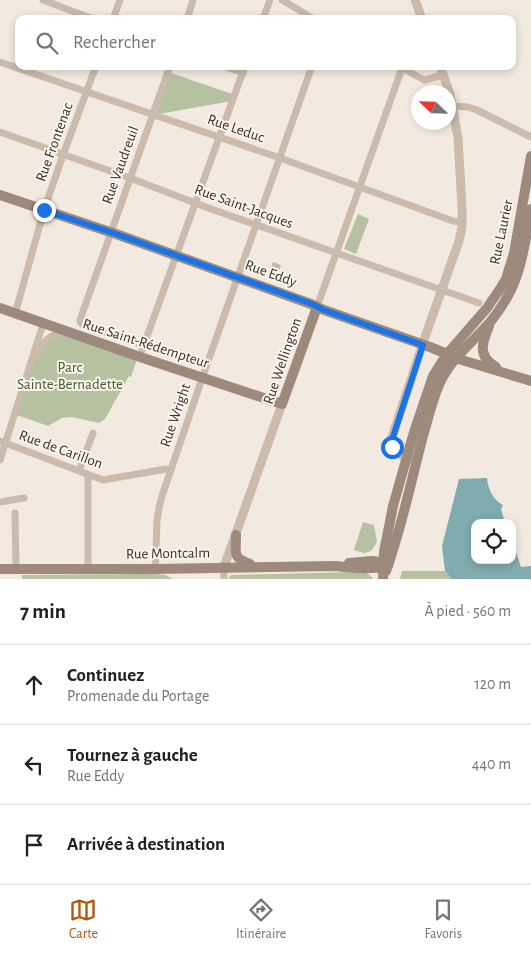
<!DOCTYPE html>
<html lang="fr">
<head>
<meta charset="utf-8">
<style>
  :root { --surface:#fff; --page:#f2f2f2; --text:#202124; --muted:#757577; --line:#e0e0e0; --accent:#b45309 }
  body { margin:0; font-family:"Alegreya Sans",sans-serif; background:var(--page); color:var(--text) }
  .controls { position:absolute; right:15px; bottom:15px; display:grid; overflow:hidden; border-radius:10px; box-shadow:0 2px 8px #0003 }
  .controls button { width:45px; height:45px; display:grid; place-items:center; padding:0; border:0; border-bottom:1px solid var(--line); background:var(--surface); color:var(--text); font:25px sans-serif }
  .compass { position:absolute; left:411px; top:85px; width:45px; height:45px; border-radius:50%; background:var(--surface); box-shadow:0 2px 8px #0003; rotate:293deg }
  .stop { position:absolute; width:15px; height:15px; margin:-11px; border:4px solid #1a73e8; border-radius:50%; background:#fff }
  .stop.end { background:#1a73e8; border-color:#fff; box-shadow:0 1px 5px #0008 }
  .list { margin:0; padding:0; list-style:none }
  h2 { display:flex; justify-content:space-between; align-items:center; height:65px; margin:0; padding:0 20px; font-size:21px }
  h2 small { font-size:16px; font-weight:400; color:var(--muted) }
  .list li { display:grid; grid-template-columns:32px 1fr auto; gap:15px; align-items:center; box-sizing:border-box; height:80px; padding:0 20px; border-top:1px solid var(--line) }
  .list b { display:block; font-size:19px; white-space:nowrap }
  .list p { margin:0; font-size:16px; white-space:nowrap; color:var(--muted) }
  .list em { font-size:16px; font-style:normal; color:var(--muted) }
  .icon { flex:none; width:28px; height:28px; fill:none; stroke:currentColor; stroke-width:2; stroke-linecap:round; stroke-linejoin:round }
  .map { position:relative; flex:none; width:531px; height:579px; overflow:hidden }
  .search { position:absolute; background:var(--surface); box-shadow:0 2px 8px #0003; left:15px; right:15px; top:15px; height:55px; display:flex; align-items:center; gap:12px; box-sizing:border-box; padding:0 18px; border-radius:10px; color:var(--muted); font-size:19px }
  .sheet { height:305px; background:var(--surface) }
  nav { display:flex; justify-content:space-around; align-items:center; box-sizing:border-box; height:70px; border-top:1px solid var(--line); background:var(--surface); font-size:14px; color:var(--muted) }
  nav a { display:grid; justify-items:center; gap:2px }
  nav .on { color:var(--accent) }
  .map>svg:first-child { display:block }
  .green { fill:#b5c1a0 }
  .water { fill:#80acaf }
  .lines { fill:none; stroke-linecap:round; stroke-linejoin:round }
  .minor { stroke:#cbbbac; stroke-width:7 }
  .tertiary { stroke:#cbbbac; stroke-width:9 }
  .secondary { stroke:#9e8a7d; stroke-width:10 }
  .route { stroke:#1a73e8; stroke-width:6 }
  .labels { text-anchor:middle; stroke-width:4; stroke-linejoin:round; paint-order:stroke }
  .street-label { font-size:15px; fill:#39302b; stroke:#faf4ed }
  .park-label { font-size:15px; fill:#47572f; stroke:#faf4ed }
</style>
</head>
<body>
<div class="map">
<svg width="531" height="579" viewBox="0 0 531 579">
  <rect width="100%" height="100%" fill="#f2eae0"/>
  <!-- green -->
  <g class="green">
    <path d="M168 72 235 95 232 101 153 115Z"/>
    <path d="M358 214 369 219 356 254 344 249Z"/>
    <path d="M273 262 281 265 276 280 267 277Z"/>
    <path d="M56 333 138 356 131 377 129 376 105 419 99 423 72 417 62 418 48 426 14 414 31 361Z"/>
    <path d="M363 522 374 525 377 542 371 551 364 553 354 550Z"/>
    <path d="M402 571H445L452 579H400Z"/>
    <path d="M356 572C363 572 369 572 373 579H228L231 575Z"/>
    <path d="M147 574 165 575 173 579H22V575Z"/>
  </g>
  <!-- water -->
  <path class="water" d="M487 478C488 489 493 500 503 505L501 509 505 523H475V560H512V540L521 567 531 566V579H452L445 571 442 546 459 479Z"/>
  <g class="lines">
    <!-- minor -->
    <g class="minor">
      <path d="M43 0 93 19"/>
      <path d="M282 0 314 19"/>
      <path d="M113 19 120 0"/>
      <path d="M187 19 193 0"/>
      <path d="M263 19 270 0"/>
      <path d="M0 62 280 158 453 221 462 222"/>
      <path d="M223 66 243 73"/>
      <path d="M453 106 468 107 477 110 531 137"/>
      <path d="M0 132 130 178 211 209 479 303"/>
      <path d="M317 307 402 68 424 80 443 75"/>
      <path d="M15 314 44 210 63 155 96 66"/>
      <path d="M143 345 84 326 80 322V320L170 66"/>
      <path d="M142 350 245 66"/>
      <path d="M36 354C44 342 50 332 66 333"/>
      <path d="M0 441 103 480 166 469 171 471"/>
      <path d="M0 460 43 324"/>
      <path d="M79 471 93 433"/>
      <path d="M0 502 24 498"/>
      <path d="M15 513 16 569"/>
      <path d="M88 568V475"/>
      <path d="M155 579 157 521 159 508 162 496 205 370 312 66"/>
      <path d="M224 579V567"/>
    </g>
    <!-- tertiary -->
    <g class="tertiary">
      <path d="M415 0 422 19"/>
      <path d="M413 459C402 456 391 453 391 440L425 337 459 241 462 227V207L458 138 450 94 440 66"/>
      <path d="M224 567 282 404"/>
    </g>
    <!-- secondary -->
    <g class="secondary">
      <path d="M0 195 116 234 311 304 324 310 430 347 462 360 531 381"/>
      <path d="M0 308 143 358 282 404 317 307"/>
      <path d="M489 326C482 343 477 356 496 367"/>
      <path d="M236 535C236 553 232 558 250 564"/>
      <path d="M349 563 372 561 389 563"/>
      <path d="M0 569H155L336 566C353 568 370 570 388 566"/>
      <path d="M386 571C402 527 411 481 423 436 428 419 432 401 439 385 450 359 473 342 491 321 521 284 523 254 531 209"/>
      <path d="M383 579 384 552 393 506 414 432 433 376 447 354 487 308 500 289 506 279 514 253 531 156"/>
    </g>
  </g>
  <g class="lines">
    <!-- route -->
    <path class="route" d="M44 210 116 234 312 304 324 310 423 345 392 440V447"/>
  </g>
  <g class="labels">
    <!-- street labels -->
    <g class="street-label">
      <text transform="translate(236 128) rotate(19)" y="5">Rue Leduc</text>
      <text transform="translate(54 142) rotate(-70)" y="5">Rue Frontenac</text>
      <text transform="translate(120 165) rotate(-70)" y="5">Rue Vaudreuil</text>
      <text transform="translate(244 206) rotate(20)" y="5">Rue Saint-Jacques</text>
      <text transform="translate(501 232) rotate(-78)" y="5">Rue Laurier</text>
      <text transform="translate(271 273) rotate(20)" y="5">Rue Eddy</text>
      <text transform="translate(146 343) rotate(18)" y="5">Rue Saint-Rédempteur</text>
      <text transform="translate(282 361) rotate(-71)" y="5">Rue Wellington</text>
      <text transform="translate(175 415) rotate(-71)" y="5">Rue Wright</text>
      <text transform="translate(61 449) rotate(20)" y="5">Rue de Carillon</text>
      <text transform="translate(168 553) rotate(-1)" y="5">Rue Montcalm</text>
    </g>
    <!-- park labels -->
    <g class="park-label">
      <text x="70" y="372">Parc<tspan x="70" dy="17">Sainte-Bernadette</tspan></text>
    </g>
  </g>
</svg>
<div class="controls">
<button><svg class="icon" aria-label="locate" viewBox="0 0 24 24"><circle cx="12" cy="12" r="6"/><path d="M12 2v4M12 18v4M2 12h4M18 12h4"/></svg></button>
</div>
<svg class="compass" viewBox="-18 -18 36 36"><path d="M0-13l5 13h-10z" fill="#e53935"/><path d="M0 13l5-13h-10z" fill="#757577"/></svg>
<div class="stop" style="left:392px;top:447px"></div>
<div class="stop end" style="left:44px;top:210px"></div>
<div class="search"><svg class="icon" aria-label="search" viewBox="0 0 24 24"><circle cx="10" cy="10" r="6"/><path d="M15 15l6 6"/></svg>Rechercher</div>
</div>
<section class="sheet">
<h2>7 min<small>À pied · 560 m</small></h2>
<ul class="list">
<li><svg class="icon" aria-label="ahead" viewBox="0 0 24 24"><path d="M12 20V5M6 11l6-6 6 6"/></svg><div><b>Continuez</b><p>Promenade du Portage</p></div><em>120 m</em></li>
<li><svg class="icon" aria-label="left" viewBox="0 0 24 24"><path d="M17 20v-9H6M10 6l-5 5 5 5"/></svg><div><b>Tournez à gauche</b><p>Rue Eddy</p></div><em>440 m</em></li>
<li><svg class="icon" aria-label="arrive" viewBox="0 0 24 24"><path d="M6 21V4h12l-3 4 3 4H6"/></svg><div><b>Arrivée à destination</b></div></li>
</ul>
</section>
<nav>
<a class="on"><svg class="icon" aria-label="map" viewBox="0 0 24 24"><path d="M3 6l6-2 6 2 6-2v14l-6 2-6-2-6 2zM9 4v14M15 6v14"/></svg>Carte</a>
<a><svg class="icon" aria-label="directions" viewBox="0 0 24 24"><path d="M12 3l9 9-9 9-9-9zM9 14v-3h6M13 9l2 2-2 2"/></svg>Itinéraire</a>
<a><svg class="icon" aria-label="saved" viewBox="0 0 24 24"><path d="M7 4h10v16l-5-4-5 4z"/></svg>Favoris</a>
</nav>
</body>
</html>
